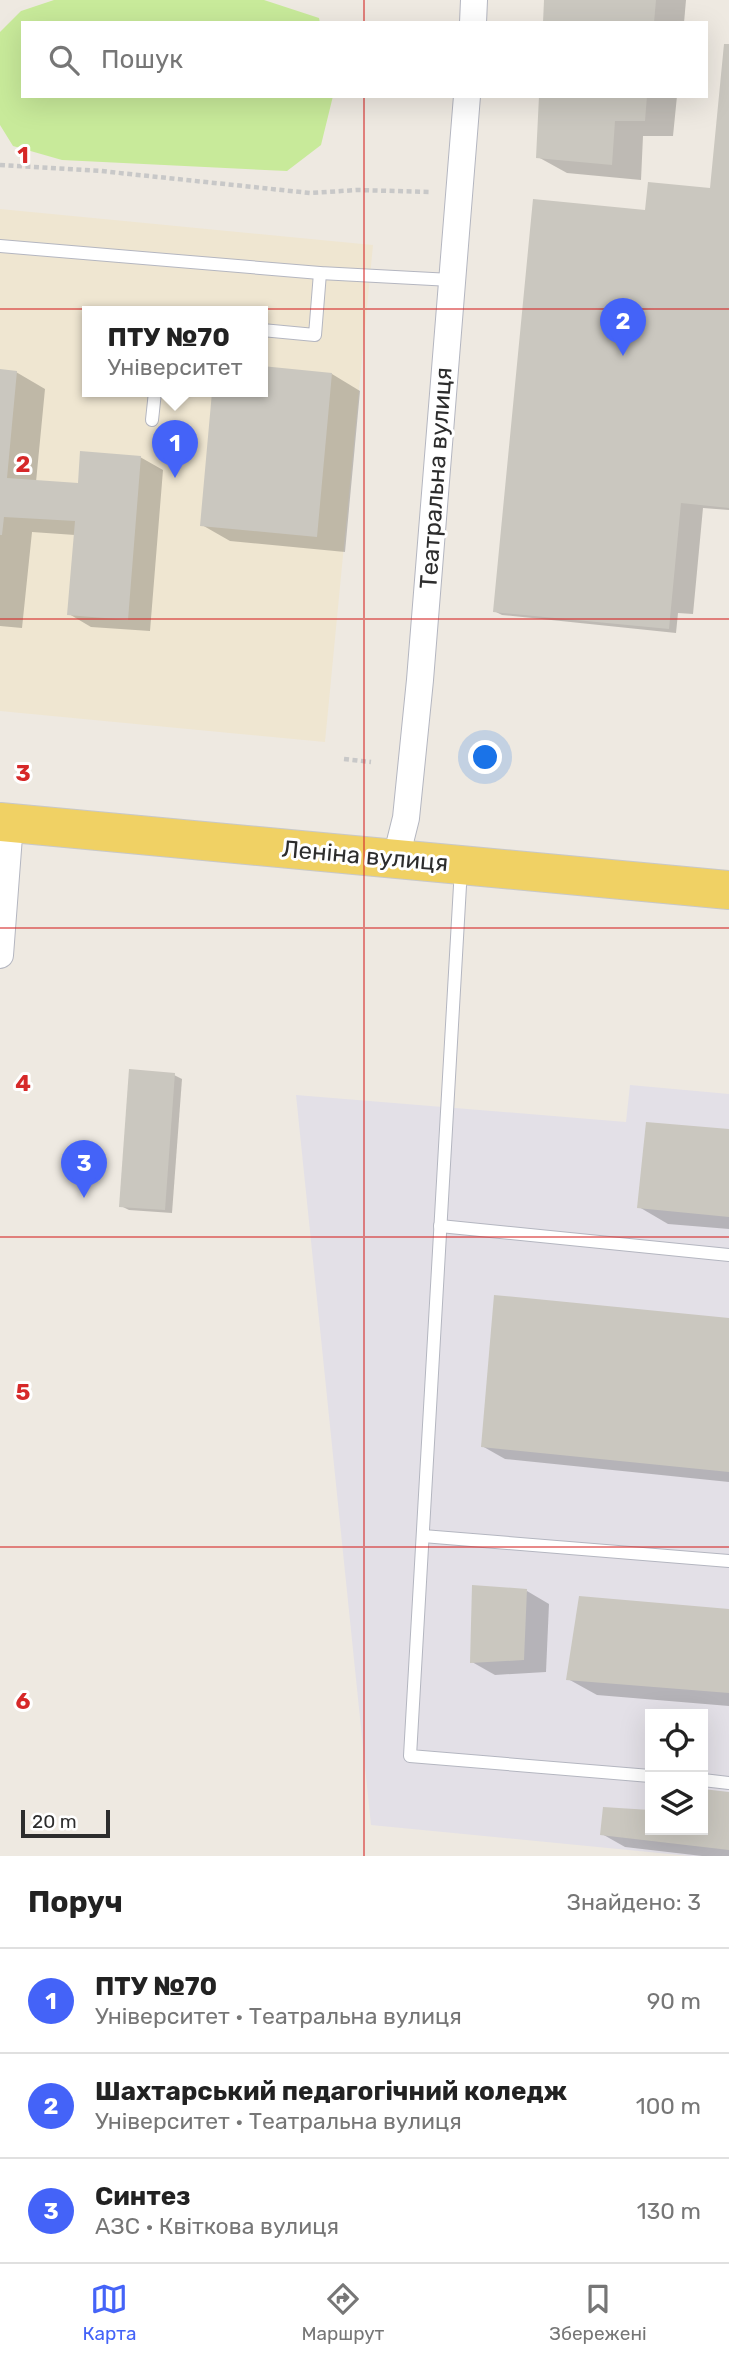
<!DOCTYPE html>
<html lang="uk">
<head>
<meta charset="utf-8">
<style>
  :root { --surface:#fff; --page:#f2f2f2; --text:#222; --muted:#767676; --line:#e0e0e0; --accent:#4463f8 }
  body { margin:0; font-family:Rubik,sans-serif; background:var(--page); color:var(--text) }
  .controls { position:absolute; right:21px; bottom:21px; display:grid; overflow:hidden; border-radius:0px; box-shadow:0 7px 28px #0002 }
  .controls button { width:63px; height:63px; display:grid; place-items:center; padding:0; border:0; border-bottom:2px solid var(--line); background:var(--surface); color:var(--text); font:35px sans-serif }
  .scale { position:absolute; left:21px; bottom:18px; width:89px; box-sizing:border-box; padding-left:7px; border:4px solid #2d2d2d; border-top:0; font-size:19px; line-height:24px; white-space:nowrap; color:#2d2d2d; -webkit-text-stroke:5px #fff; paint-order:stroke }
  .you { position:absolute; left:486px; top:758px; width:24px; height:24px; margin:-18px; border:5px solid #fff; border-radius:50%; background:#1a73e8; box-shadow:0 0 0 10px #1a73e833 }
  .badge { display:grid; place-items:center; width:46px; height:46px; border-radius:50%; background:var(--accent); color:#fff; font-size:23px; font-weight:700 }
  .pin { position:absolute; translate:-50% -58px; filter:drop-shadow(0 2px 4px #0008) }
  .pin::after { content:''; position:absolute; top:37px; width:24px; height:21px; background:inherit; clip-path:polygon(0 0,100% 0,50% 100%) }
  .popup { position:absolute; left:82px; top:306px; width:186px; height:91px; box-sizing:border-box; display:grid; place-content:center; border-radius:0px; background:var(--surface); filter:drop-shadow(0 2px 5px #0005); font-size:23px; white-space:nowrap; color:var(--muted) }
  .popup b { font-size:26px; color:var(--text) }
  .popup::after { content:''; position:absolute; left:50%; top:100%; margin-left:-14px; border:14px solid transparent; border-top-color:var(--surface) }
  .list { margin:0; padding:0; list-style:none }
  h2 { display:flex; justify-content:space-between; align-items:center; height:91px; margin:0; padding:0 28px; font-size:30px }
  h2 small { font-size:23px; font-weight:400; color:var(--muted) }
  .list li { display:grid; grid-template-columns:46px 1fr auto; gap:21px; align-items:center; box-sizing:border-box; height:105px; padding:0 28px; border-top:2px solid var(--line) }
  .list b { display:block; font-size:26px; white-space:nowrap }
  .list p { margin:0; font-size:23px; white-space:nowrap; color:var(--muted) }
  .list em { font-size:23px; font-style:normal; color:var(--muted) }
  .icon { flex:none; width:38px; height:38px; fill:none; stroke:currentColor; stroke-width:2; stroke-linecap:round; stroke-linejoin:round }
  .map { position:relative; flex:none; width:729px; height:1856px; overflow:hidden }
  .search { position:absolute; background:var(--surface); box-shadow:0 7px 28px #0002; left:21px; right:21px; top:21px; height:77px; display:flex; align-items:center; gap:18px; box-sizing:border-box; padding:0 24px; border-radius:0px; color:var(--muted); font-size:26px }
  .sheet { height:406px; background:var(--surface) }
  nav { display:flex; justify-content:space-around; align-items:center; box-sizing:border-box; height:98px; border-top:2px solid var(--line); background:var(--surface); font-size:19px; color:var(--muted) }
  nav a { display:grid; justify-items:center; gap:4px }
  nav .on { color:var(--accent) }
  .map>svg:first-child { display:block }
  .industrial { fill:#e3e0e7; fill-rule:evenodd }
  .education { fill:#efe6d1; fill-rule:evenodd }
  .pitch { fill:#c8ea9a }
  .shadow { fill:#0003 }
  .building { fill:#cac7bf }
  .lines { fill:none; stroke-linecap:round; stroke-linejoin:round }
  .service-casing { stroke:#b4b6c0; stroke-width:14 }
  .minor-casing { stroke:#b4b6c0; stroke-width:28 }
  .primary-casing { stroke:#c8c8c8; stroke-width:40 }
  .path { stroke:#c8c8c8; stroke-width:4.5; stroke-dasharray:5 3.5; stroke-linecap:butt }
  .service { stroke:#fff; stroke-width:12 }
  .minor { stroke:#fff; stroke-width:26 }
  .primary { stroke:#f0d164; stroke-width:38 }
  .grid { fill:none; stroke:#d62828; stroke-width:2; stroke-opacity:0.55 }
  .labels { text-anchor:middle; stroke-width:6; stroke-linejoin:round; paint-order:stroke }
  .street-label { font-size:24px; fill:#2d2d2d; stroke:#fff }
  .grid-label { font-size:23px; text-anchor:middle; font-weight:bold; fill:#d62828; stroke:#fff; stroke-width:6; stroke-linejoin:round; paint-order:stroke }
</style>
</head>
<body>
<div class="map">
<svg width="729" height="1856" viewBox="0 0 729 1856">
  <rect width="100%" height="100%" fill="#eee9e1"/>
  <!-- industrial -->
  <path class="industrial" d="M630 1085 729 1094V1856H690L371 1825 296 1095 626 1122ZM650 1714H703V1830H650Z"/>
  <!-- education -->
  <path class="education" d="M0 209 373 245 325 742 0 711ZM88 312H262V392H88Z"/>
  <!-- pitch -->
  <path class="pitch" d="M54 0H264L319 18 320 23H23V96H333L321 145 287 171 62 160 13 146 0 125V32L21 11Z"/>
  <!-- shadow -->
  <g class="shadow">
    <path d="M546 0H686L684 23H545Z"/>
    <path d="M729 46V510L703 508 693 614 678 613 676 633 502 615 494 611 646 212 711 190Z"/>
    <path d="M541 96H677L673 136H643L641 180 567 173 538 157Z"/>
    <path d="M0 371 16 372 45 389 36 482 79 485 140 457 163 470 150 631 91 627 69 614 75 535 32 532 22 628 0 626Z"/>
    <path d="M332 374 360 391 345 552 230 541 202 525 262 392Z"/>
    <path d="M174 1075 182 1079 172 1213 129 1210 121 1206Z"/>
    <path d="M729 1131V1229L668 1224 639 1207Z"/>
    <path d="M729 1320V1482L505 1459 482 1446Z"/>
    <path d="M527 1591 549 1604 546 1672 495 1675 472 1662Z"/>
    <path d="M729 1611V1706L597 1695 568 1679Z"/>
    <path d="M703 1791 729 1794V1856H702L625 1847 602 1834 605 1809 650 1812V1830H703Z"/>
  </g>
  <!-- building -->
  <g class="building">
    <path d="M544 0H656L654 23H543Z"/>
    <path d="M724 44H729V508L681 503 669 629 493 612 533 199 645 210 648 182 710 188Z"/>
    <path d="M539 96H647L645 121H615L612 165 536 158Z"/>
    <path d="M262 366 332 373 317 537 200 526 212 392H262Z"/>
    <path d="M0 369 17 371 7 478 78 483 80 451 141 456 128 620 67 615 75 521 4 517 2 535H0Z"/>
    <path d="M129 1069 175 1073 165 1210 119 1207Z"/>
    <path d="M646 1122 729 1129V1217L637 1208Z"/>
    <path d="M494 1295 729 1318V1472L481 1447Z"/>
    <path d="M472 1585 527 1589 524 1660 470 1663Z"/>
    <path d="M579 1596 729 1609V1693L566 1680Z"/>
    <path d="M703 1789 729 1792V1850L600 1835 603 1807 650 1810V1830H703Z"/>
  </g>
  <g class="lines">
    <defs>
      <g id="service">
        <path d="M0 246 320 273 451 280"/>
        <path d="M262 330 315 335 320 273"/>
        <path d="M152 420 155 392"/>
        <path d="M461 868 410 1756 650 1776"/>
        <path d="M440 1226 729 1255"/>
        <path d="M423 1536 729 1561"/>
        <path d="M703 1780 729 1783"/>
      </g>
      <g id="minor">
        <path d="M473 23 474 0"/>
        <path d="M396 858 406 818 420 680 467 96"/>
        <path d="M0 955 10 823"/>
      </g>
      <path id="primary" d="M0 822 729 890"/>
    </defs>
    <!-- service casing -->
    <use href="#service" class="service-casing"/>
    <!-- minor casing -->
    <use href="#minor" class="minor-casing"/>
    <!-- primary casing -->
    <use href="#primary" class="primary-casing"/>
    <!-- path -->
    <g class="path">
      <path d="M0 165 101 171 310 193 357 190 432 192"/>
      <path d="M344 759 371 762"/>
    </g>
    <!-- service -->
    <use href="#service" class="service"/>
    <!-- minor -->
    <use href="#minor" class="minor"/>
    <!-- primary -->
    <use href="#primary" class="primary"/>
  </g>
  <!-- grid -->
  <path class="grid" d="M364 0V23M364 96V1856M0 309H729M0 619H729M0 928H729M0 1237H729M0 1547H729"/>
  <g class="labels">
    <!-- street labels -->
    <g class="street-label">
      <text transform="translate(436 478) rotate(-86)" y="8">Театральна вулиця</text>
      <text transform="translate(365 856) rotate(5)" y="8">Леніна вулиця</text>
    </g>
  </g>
  <g class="grid-label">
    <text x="23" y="163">1</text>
    <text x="23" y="472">2</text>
    <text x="23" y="781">3</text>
    <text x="23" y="1091">4</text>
    <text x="23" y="1400">5</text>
    <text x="23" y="1709">6</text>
  </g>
</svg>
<div class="controls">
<button><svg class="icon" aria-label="locate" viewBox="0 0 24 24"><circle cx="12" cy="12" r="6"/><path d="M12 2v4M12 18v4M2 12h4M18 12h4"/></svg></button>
<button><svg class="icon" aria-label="layers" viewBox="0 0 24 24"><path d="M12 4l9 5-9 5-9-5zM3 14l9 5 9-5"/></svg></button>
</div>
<div class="scale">20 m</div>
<div class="you"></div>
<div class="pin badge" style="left:175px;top:478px">1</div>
<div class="popup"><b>ПТУ №70</b>Університет</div>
<div class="pin badge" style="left:623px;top:356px">2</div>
<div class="pin badge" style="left:84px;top:1198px">3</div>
<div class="search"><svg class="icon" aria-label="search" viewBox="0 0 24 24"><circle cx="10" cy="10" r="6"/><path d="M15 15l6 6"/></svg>Пошук</div>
</div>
<section class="sheet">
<h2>Поруч<small>Знайдено: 3</small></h2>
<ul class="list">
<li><span class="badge">1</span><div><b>ПТУ №70</b><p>Університет · Театральна вулиця</p></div><em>90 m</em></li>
<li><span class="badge">2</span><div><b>Шахтарський педагогічний коледж</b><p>Університет · Театральна вулиця</p></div><em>100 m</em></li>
<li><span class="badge">3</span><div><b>Синтез</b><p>АЗС · Квіткова вулиця</p></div><em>130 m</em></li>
</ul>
</section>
<nav>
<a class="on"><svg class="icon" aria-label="map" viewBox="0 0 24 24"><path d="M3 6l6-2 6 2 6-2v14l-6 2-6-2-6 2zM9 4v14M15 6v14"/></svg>Карта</a>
<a><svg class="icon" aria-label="directions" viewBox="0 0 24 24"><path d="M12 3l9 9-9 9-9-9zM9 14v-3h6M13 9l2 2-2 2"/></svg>Маршрут</a>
<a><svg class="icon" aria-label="saved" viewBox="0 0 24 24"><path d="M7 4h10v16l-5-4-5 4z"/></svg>Збережені</a>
</nav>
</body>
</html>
